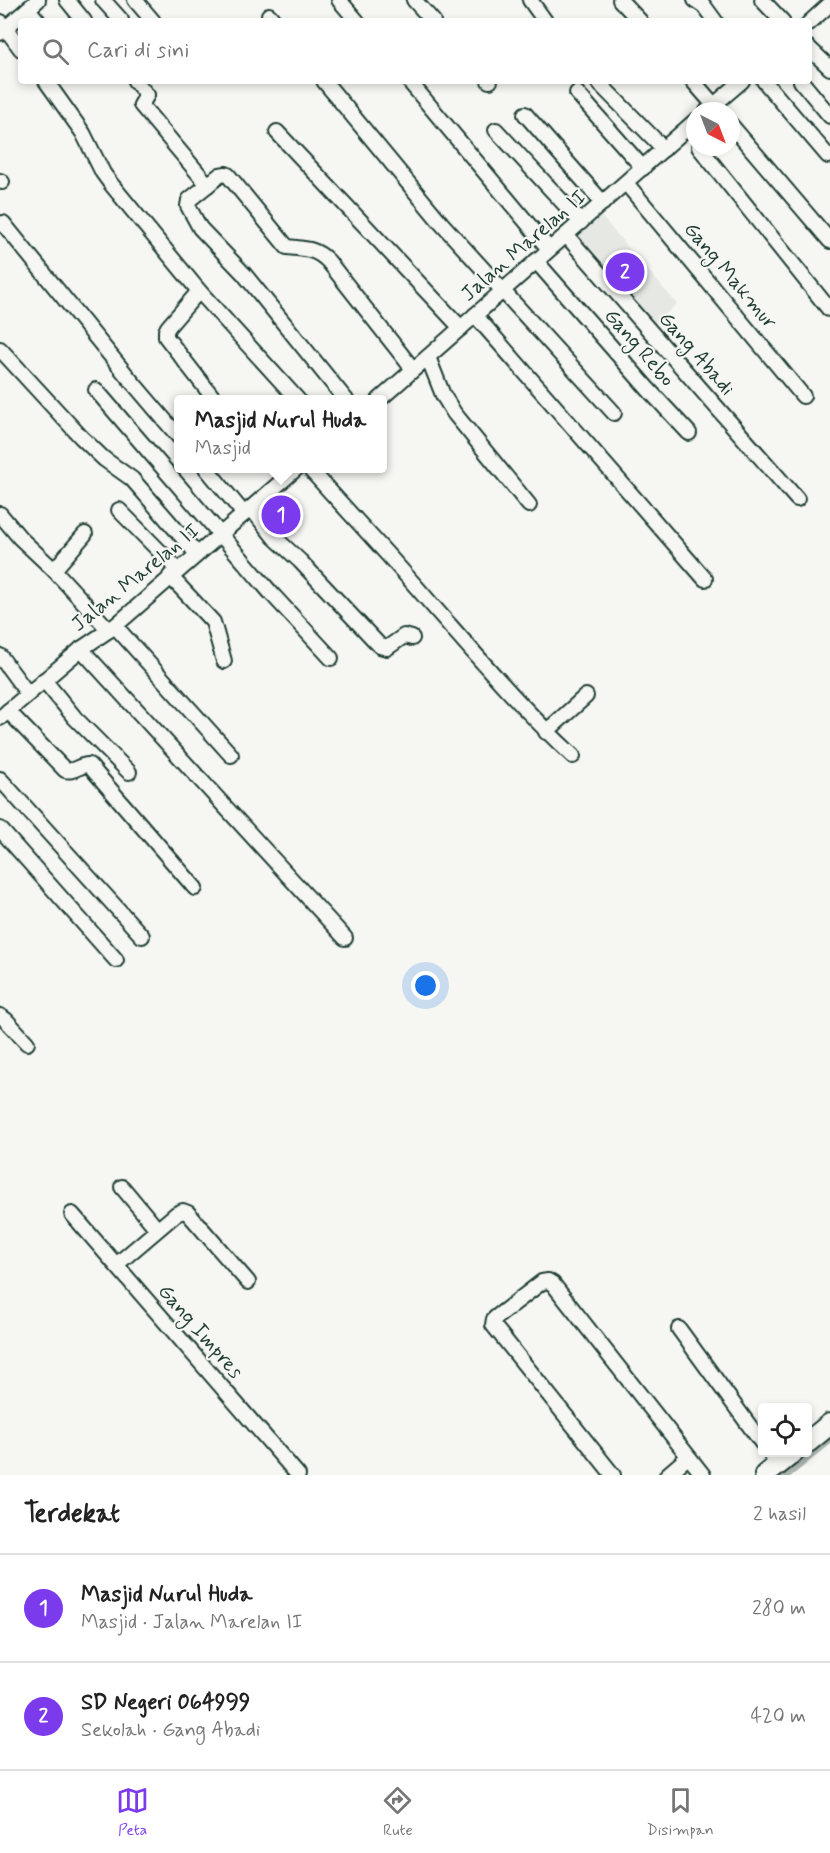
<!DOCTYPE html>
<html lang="id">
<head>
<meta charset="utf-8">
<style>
  :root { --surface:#fff; --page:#f6f6f6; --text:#222; --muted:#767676; --line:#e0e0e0; --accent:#7c3aed }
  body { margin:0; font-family:Mynerve,sans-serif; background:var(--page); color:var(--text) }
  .controls { position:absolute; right:18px; bottom:18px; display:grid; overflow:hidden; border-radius:6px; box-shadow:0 3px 9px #0003 }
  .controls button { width:54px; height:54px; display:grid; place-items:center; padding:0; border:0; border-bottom:2px solid var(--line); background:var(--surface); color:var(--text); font:30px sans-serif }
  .compass { position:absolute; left:686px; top:102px; width:54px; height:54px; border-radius:50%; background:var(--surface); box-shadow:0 3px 9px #0003; rotate:138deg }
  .you { position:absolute; left:426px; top:986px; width:21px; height:21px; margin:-15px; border:4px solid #fff; border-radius:50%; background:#1a73e8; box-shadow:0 0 0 9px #1a73e833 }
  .badge { display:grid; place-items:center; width:39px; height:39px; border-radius:50%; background:var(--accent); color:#fff; font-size:20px; font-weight:700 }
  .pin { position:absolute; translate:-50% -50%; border:3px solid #fff; box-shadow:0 2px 6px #0006 }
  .popup { position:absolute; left:174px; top:395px; width:213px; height:78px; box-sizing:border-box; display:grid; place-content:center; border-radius:6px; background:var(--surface); filter:drop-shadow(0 2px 4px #0005); font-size:20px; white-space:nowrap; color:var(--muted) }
  .popup b { font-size:22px; color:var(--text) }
  .popup::after { content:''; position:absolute; left:50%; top:100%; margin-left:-12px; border:12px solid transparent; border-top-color:var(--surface) }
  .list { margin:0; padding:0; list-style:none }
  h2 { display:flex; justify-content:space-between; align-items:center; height:78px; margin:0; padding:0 24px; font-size:26px }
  h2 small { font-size:20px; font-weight:400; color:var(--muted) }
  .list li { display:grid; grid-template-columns:39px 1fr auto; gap:18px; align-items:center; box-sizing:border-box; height:108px; padding:0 24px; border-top:2px solid var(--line) }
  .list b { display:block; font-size:22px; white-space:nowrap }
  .list p { margin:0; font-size:20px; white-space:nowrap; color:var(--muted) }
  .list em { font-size:20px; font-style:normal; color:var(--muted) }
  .icon { flex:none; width:33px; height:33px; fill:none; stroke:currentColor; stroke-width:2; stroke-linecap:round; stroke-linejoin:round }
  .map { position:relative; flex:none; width:830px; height:1475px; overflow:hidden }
  .search { position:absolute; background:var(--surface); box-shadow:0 3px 9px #0003; left:18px; right:18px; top:18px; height:66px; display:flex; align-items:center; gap:15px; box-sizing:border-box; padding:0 21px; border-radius:6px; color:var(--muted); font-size:22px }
  .sheet { height:294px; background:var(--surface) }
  nav { display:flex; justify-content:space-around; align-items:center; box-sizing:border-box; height:84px; border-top:2px solid var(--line); background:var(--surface); font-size:16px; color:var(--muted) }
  nav a { display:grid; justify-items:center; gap:3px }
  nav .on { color:var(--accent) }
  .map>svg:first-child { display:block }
  .built { fill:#e6e8e4 }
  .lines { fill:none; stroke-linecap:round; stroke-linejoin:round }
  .canal { stroke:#aab3ae; stroke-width:12 }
  .minor-casing { stroke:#1f3d34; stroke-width:18 }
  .secondary-casing { stroke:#1f3d34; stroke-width:24 }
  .minor { stroke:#f6f6f2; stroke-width:14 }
  .secondary { stroke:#f6f6f2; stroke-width:20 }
  .labels { text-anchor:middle; stroke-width:4.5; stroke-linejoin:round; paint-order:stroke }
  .street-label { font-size:21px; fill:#1f3d34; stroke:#f6f6f2 }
</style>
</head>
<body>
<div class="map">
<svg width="830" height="1475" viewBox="0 0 830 1475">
  <rect width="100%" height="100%" fill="#f6f6f2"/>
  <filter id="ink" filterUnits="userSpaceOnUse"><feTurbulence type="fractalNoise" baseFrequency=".0167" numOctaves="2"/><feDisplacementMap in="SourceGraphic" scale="12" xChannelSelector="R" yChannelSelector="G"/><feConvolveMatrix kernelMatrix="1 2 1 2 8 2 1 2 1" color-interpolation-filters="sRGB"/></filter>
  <g filter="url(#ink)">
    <!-- built -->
    <path class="built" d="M600 215 677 304 650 328 573 239Z"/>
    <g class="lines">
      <!-- canal -->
      <path class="canal" d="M783 1475 830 1437"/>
      <defs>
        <g id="minor">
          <path d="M67 0 84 21"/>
          <path d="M103 0 121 20"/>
          <path d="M135 0 153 21"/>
          <path d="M339 0 357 21"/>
          <path d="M414 0 433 21"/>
          <path d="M530 0 545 21"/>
          <path d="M620 0 640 21"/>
          <path d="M695 0 704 6 715 21"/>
          <path d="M762 0 782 21"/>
          <path d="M28 9 38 21"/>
          <path d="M269 15 274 21"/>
          <path d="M1 22 21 49"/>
          <path d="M809 23 830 4"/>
          <path d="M0 33 38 0"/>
          <path d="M809 48 830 68"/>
          <path d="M46 81 83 133 103 173 111 184 199 291 298 400"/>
          <path d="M135 81 147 95 141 105 208 185"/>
          <path d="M324 81 442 224 614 413"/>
          <path d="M409 81 549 249"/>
          <path d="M489 81H490"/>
          <path d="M597 81 664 149"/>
          <path d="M693 81 719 111"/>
          <path d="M764 81 828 156"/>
          <path d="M801 81 830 116"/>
          <path d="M577 93 643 168"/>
          <path d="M707 111 742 81"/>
          <path d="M525 114 603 203"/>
          <path d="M731 125 830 241"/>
          <path d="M496 130 581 222"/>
          <path d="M277 132 461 328"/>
          <path d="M699 147 829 309"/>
          <path d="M0 181 2 182"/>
          <path d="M626 183 803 396"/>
          <path d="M3 223 128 377 179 437"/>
          <path d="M566 235 797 499"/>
          <path d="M536 261 648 389 689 433"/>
          <path d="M199 291 168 327 166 331V337L215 400"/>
          <path d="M475 315 705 579"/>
          <path d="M0 349 81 437 104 459 132 479 197 554"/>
          <path d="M428 357 443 395 454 413 529 505"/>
          <path d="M96 390 271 593 331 658"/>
          <path d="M346 400 244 274 200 228 188 206 189 200 220 175 226 174 228 175 287 247C305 249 315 248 328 261L412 368"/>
          <path d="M379 400 695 121"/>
          <path d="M206 468 244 514"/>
          <path d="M309 468C350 514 392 558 432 605 478 657 522 709 573 756"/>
          <path d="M251 508 274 537 300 561 380 646 387 648 404 636 412 638"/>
          <path d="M119 510 178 570"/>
          <path d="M0 514 20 538 54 570 109 630"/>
          <path d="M54 570 85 534"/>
          <path d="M170 576 213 622 224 661"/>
          <path d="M115 626 231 755"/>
          <path d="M81 649 345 938"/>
          <path d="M0 656 28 694"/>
          <path d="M44 680 75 718 129 772"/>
          <path d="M8 711 65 770C74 773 80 764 89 765L195 888"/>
          <path d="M0 718 81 649 115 626 297 468"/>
          <path d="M546 732 586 696"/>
          <path d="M0 779 142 936"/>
          <path d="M0 829 116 960"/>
          <path d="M0 1016 6 1020 27 1043"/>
          <path d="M122 1187 157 1229"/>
          <path d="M72 1214 298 1475"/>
          <path d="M116 1265 176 1214 183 1211 188 1213 248 1282"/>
          <path d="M679 1329 762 1443"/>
          <path d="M769 1452 778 1465"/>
          <path d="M613 1475 493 1325 494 1319 542 1282 548 1281 553 1284 703 1475"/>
          <path d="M667 1475 688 1457"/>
        </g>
        <g id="secondary">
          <path d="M808 1442 830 1424"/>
          <path d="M765 1475 794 1452"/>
        </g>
      </defs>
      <!-- minor casing -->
      <use href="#minor" class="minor-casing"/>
      <!-- secondary casing -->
      <use href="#secondary" class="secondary-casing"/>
      <!-- minor -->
      <use href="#minor" class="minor"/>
      <!-- secondary -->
      <use href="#secondary" class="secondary"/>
    </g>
  </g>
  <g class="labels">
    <!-- street labels -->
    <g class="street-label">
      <text transform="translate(523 245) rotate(-41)" y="7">Jalan Marelan II</text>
      <text transform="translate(731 275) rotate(50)" y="7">Gang Makmur</text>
      <text transform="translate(640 347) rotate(49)" y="7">Gang Rebo</text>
      <text transform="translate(697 353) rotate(49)" y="7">Gang Abadi</text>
      <text transform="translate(135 577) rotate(-39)" y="7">Jalan Marelan II</text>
      <text transform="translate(201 1331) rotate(49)" y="7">Gang Impres</text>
    </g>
  </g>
</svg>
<div class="controls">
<button><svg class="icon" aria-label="locate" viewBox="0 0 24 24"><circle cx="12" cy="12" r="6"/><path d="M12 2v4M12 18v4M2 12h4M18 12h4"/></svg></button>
</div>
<svg class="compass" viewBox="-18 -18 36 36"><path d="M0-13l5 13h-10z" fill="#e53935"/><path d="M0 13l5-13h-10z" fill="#767676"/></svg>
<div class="you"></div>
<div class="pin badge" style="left:281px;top:515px">1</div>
<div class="popup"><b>Masjid Nurul Huda</b>Masjid</div>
<div class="pin badge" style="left:625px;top:272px">2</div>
<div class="search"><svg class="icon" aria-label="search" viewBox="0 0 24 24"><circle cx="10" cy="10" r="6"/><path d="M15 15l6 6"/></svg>Cari di sini</div>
</div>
<section class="sheet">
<h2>Terdekat<small>2 hasil</small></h2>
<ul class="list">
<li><span class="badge">1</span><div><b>Masjid Nurul Huda</b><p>Masjid · Jalan Marelan II</p></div><em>280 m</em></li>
<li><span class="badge">2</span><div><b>SD Negeri 064999</b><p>Sekolah · Gang Abadi</p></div><em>420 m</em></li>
</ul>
</section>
<nav>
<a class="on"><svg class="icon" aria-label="map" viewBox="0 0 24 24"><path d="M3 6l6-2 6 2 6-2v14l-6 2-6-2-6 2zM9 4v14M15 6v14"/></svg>Peta</a>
<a><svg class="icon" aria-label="directions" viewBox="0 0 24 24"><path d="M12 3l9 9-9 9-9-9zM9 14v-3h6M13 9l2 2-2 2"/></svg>Rute</a>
<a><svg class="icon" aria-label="saved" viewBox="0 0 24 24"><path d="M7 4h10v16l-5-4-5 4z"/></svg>Disimpan</a>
</nav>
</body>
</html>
